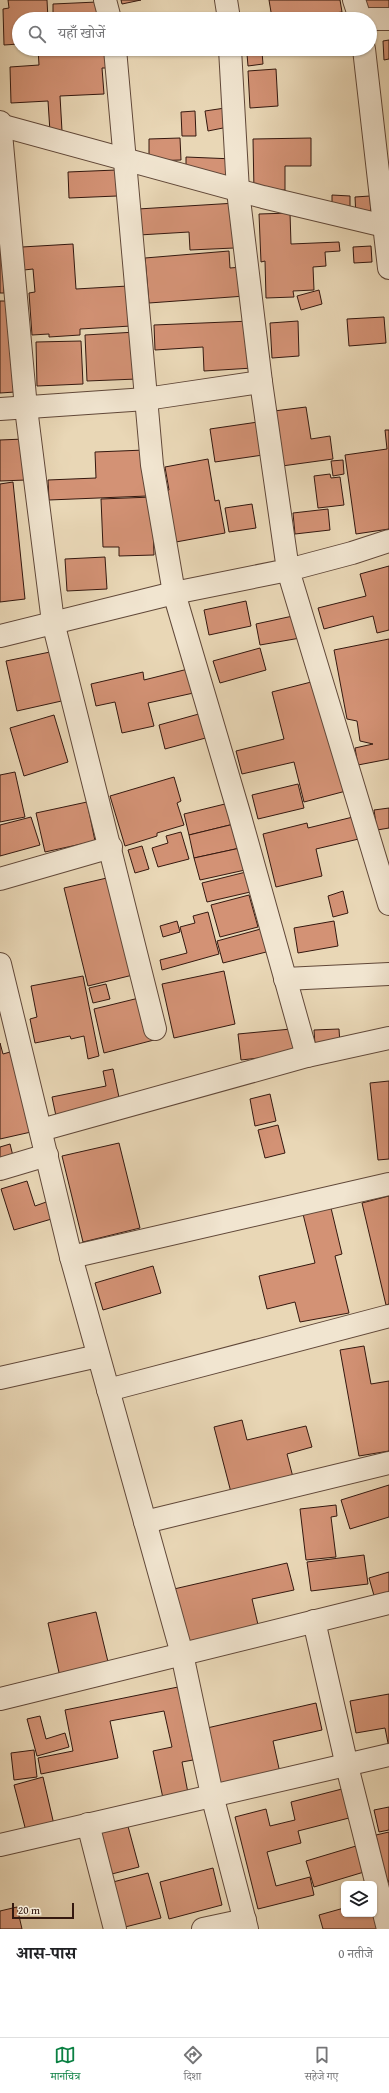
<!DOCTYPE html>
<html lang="hi">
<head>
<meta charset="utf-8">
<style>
  :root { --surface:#fff; --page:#f2f2f2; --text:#202124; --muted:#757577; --line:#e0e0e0; --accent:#0b8043 }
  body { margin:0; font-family:"Gentium Book Plus","Noto Serif Devanagari",serif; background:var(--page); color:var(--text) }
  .controls { position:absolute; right:12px; bottom:12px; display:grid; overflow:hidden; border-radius:6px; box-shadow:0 1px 3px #0004 }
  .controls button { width:36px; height:36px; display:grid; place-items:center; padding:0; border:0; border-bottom:1px solid var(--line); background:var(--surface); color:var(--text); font:20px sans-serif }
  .scale { position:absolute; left:12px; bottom:10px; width:62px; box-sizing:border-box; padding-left:4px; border:2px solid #34180f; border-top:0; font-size:11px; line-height:14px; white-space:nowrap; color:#34180f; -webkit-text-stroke:3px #f1e5d0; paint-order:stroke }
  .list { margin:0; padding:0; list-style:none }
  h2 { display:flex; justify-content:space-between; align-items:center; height:52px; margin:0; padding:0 16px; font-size:17px }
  h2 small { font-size:13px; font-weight:400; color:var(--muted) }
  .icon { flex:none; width:22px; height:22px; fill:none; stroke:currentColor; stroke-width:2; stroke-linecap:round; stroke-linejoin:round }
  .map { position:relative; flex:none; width:389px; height:1929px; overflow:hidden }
  .search { position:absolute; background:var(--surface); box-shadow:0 1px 3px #0004; left:12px; right:12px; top:12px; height:44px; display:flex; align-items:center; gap:10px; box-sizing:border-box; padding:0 14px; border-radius:22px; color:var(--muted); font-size:15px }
  .sheet { height:108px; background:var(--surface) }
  nav { display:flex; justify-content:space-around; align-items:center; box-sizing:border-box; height:56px; border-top:1px solid var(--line); background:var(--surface); font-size:11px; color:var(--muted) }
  nav a { display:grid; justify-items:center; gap:2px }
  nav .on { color:var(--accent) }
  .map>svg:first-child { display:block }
  .building { fill:#d39275; stroke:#34180f }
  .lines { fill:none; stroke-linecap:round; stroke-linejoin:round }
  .minor-casing { stroke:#614839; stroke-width:24 }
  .minor { stroke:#f1e5d0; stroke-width:22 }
</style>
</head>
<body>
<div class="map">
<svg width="389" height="1929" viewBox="0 0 389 1929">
  <rect width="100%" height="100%" fill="#e9d7b6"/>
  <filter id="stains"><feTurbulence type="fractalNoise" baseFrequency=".005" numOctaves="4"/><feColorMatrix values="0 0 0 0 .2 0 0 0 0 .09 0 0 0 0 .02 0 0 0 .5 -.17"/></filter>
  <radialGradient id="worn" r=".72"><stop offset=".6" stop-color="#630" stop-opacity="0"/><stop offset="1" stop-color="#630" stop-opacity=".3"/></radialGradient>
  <!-- building -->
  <g class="building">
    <path d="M8 0H47L48 19H19V44L4 45 3 9 9 8Z"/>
    <path d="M121 0H141L122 4Z"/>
    <path d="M269 0H340L342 12 299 18 298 14 272 18Z"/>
    <path d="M365 0H389V12L368 17Z"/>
    <path d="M97 2 98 19H53V4Z"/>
    <path d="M200 17V19H171Z"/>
    <path d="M389 40V59L384 60 383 41Z"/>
    <path d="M38 49H106L107 68H102L104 94 60 96 62 131 50 132 48 101 11 103 10 67 39 65Z"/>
    <path d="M262 52 263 64 248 66 247 54Z"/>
    <path d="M276 69 278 106 250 108 248 71Z"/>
    <path d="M225 108 228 127 208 131 205 111Z"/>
    <path d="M195 111 196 136H182L181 112Z"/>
    <path d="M180 138 181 160 149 161V139Z"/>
    <path d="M311 138V166H285V190L254 191 253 139Z"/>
    <path d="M186 157 234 159 233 182 186 172Z"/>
    <path d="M116 170 117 196 69 198 68 172Z"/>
    <path d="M332 195 350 196V211H332Z"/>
    <path d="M370 196 371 217H356L355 197Z"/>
    <path d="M236 203 234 248 190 250 189 232 139 235 138 209Z"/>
    <path d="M290 213 291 244 339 242 340 251 325 252 326 266 313 267 314 290 293 291 294 297 266 298 265 261 261 262 259 214Z"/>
    <path d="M0 215 4 293H0Z"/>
    <path d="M73 244 76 289 128 286 131 326 80 329V335L49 337V334L32 335 29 293 35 292 33 269 24 270 22 247Z"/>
    <path d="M371 246 372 262 354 263 353 247Z"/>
    <path d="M229 251 230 268 242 267 245 296 149 303 145 258Z"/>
    <path d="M319 290 322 304 301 310 297 296Z"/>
    <path d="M0 301H9L15 392 0 393Z"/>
    <path d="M384 317 386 343 349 346 347 319Z"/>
    <path d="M251 321 253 368 204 371 203 347 155 350 154 325Z"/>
    <path d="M298 321 299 356 272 358 270 323Z"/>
    <path d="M136 332 137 379 87 381 85 335Z"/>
    <path d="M81 341 83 384 37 386 36 342Z"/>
    <path d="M306 407 311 439 330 436 333 459 282 466 274 411Z"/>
    <path d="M258 422 263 455 215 462 210 429Z"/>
    <path d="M385 430H389V529L356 534 345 455 387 449Z"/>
    <path d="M24 439 26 480 0 481V440Z"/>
    <path d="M145 450 147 496 49 500 48 480 96 478 95 452Z"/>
    <path d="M208 459 215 501 219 500 225 533 176 542 166 491 169 490 165 467Z"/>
    <path d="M343 460 344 474 333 476 331 461Z"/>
    <path d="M330 474 331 478 340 477 344 505 318 508 314 476Z"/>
    <path d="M13 482 25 599 0 602V484Z"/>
    <path d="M152 497 154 555 119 556V547H103L101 499Z"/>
    <path d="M252 504 256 528 229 532 225 508Z"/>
    <path d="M328 509 330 530 295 534 293 513Z"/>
    <path d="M105 557 107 589 67 591 65 559Z"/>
    <path d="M389 566V630L377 633 373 616 324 629 318 608 366 596 360 574Z"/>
    <path d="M246 601 251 626 209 635 204 610Z"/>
    <path d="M302 614 306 637 260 645 256 624Z"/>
    <path d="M389 639V759L358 765 355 748 373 744 360 741 357 721 347 719 334 650Z"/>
    <path d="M260 648 266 670 220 683 213 661Z"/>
    <path d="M55 651 66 700 17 711 6 661Z"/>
    <path d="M192 668 198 692 148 703 154 726 122 733 115 702 96 706 91 684 143 672 144 680Z"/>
    <path d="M319 680 346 791 304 802 294 762 242 774 236 751 284 739 272 692Z"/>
    <path d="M206 712 213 736 165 749 159 725Z"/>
    <path d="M54 715 68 762 24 776 10 728Z"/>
    <path d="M15 772 25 817 0 822V775Z"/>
    <path d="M174 777 181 801 177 803 184 825 157 833V836L125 846 110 796Z"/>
    <path d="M298 784 304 808 258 819 252 795Z"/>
    <path d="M87 802 95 841 45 852 36 813Z"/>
    <path d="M229 803 234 824 189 835 184 814Z"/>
    <path d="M389 808V828L377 830 374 810Z"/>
    <path d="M357 816 363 838 316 849 322 876 276 887 263 834 307 823 308 828Z"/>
    <path d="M31 817 40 845 0 856V825Z"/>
    <path d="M234 824 240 848 194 858 189 835Z"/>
    <path d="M181 832 189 859 158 867 152 848 168 843 166 836Z"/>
    <path d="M142 846 149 869 135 873 128 850Z"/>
    <path d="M240 848 245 870 200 880 194 858Z"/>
    <path d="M254 870 259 890 207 902 202 883Z"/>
    <path d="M111 877 137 974 88 986 64 888Z"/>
    <path d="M343 891 348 913 333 917 328 896Z"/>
    <path d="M249 895 258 927 220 937 211 905Z"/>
    <path d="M208 912 219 954 162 970 160 960 187 953 180 927 195 923 193 916Z"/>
    <path d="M177 921 180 932 163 937 160 926Z"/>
    <path d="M334 921 338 946 298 953 294 928Z"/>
    <path d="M268 927 274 950 223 963 217 941Z"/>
    <path d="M224 971 235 1024 174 1038 162 984Z"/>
    <path d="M83 976 99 1056 88 1059 84 1036 71 1039 70 1036 35 1043 30 1019 37 1017 31 986Z"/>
    <path d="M106 984 110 999 93 1003 89 988Z"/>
    <path d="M143 997 154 1040 104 1053 94 1009Z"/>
    <path d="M291 1029 294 1054 241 1060 238 1034Z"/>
    <path d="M339 1029 340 1044 315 1045 314 1030Z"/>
    <path d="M0 1043 3 1054 10 1052 31 1132 0 1139Z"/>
    <path d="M113 1069 120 1102 56 1116 52 1097 106 1086 103 1071Z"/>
    <path d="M389 1081V1159L378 1160 370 1083Z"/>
    <path d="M270 1094 276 1121 255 1126 250 1099Z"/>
    <path d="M278 1125 285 1153 265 1158 258 1130Z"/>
    <path d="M119 1143 140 1228 83 1242 62 1156Z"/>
    <path d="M10 1144 15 1164 0 1168V1147Z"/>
    <path d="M27 1181 35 1206 49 1201 55 1218 14 1230 1 1189Z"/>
    <path d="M389 1196V1304L386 1305 362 1203Z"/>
    <path d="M331 1208 342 1254 335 1256 349 1313 300 1322 295 1302 267 1309 259 1276 315 1263 303 1214Z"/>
    <path d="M153 1266 161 1293 103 1310 95 1283Z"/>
    <path d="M364 1346 371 1384 389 1381V1451L359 1456 340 1350Z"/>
    <path d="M242 1420 247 1440 306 1426 312 1447 287 1454 295 1485 233 1500 214 1427Z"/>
    <path d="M389 1485V1517L350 1529 341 1500Z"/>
    <path d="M336 1505 337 1516 331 1517 336 1557 306 1560 300 1509Z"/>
    <path d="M364 1555 368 1584 311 1591 307 1562Z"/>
    <path d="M287 1563 294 1590 252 1599 259 1629 188 1645 174 1589Z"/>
    <path d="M389 1572V1596L375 1599 369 1578Z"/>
    <path d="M96 1612 109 1666 60 1677 48 1623Z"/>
    <path d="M178 1687 193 1760 182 1762 189 1798 164 1803 153 1751 172 1747 164 1711 110 1721 118 1758 41 1774 38 1758 73 1751 65 1710Z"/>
    <path d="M389 1694V1748L385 1728 356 1733 350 1701Z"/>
    <path d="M316 1703 322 1730 273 1741 280 1773 220 1786 207 1728Z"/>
    <path d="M40 1716 46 1739 65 1733 69 1747 37 1756 27 1719Z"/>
    <path d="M34 1750 37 1777 14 1780 11 1753Z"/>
    <path d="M43 1777 55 1829 27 1835 14 1785Z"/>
    <path d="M342 1789 349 1818 298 1831 301 1843 267 1852 276 1886 310 1877 314 1895 258 1909 235 1817 266 1809 270 1826 295 1820 291 1802Z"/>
    <path d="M389 1807V1830L379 1832 374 1810Z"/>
    <path d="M126 1819 139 1867 108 1875 95 1828Z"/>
    <path d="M389 1832V1883L388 1880H385L376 1835Z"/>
    <path d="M356 1846 364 1872 314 1887 306 1861Z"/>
    <path d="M213 1868 222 1905 169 1919 160 1882Z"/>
    <path d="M148 1873 161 1918 121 1928 109 1883Z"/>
    <path d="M17 1907 22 1929H0V1911Z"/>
    <path d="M344 1908V1914H374L378 1929H323L319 1915Z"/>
  </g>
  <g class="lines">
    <defs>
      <g id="minor">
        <path d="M105 0 110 19"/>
        <path d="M226 0 229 19"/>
        <path d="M354 0 360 18"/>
        <path d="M370 19H389"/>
        <path d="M115 49 152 465 174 593 239 813 307 1056"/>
        <path d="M364 49 389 268"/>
        <path d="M0 122 26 408 53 622 155 1029"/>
        <path d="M0 125 263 197 389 227"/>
        <path d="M0 409 146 399 261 382"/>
        <path d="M389 541 352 553 288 570 389 904"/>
        <path d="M0 636 174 593 288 570 261 382 238 191 230 49"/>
        <path d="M0 879 111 847"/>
        <path d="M0 964 71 1257 182 1654 212 1795 247 1929"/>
        <path d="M285 979 389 974"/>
        <path d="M41 1130 307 1056 389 1038"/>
        <path d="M0 1169 47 1155"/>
        <path d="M71 1257 389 1184"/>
        <path d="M0 1378 98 1356"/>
        <path d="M108 1390 389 1316"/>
        <path d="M145 1522 389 1463"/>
        <path d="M314 1621 347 1766 388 1929"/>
        <path d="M0 1699 389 1603"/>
        <path d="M88 1824 115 1929"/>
        <path d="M0 1845 389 1755"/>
        <path d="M203 1929 245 1920"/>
      </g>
    </defs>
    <!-- minor casing -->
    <use href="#minor" class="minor-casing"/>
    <!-- minor -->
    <use href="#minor" class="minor"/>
  </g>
  <rect width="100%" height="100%" filter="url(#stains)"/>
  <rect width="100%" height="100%" fill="url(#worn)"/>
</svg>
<div class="controls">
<button><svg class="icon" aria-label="layers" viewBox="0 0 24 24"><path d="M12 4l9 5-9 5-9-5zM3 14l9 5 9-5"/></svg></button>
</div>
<div class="scale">20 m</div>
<div class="search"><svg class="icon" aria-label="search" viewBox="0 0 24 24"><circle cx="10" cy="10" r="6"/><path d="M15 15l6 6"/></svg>यहाँ खोजें</div>
</div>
<section class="sheet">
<h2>आस-पास<small>0 नतीजे</small></h2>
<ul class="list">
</ul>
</section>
<nav>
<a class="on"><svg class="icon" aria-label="map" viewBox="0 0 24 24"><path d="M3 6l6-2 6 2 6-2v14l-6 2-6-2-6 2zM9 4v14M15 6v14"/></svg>मानचित्र</a>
<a><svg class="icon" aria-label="directions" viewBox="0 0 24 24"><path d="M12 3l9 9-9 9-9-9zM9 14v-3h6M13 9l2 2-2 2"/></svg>दिशा</a>
<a><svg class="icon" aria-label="saved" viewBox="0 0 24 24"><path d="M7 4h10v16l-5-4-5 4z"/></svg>सहेजे गए</a>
</nav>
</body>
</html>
